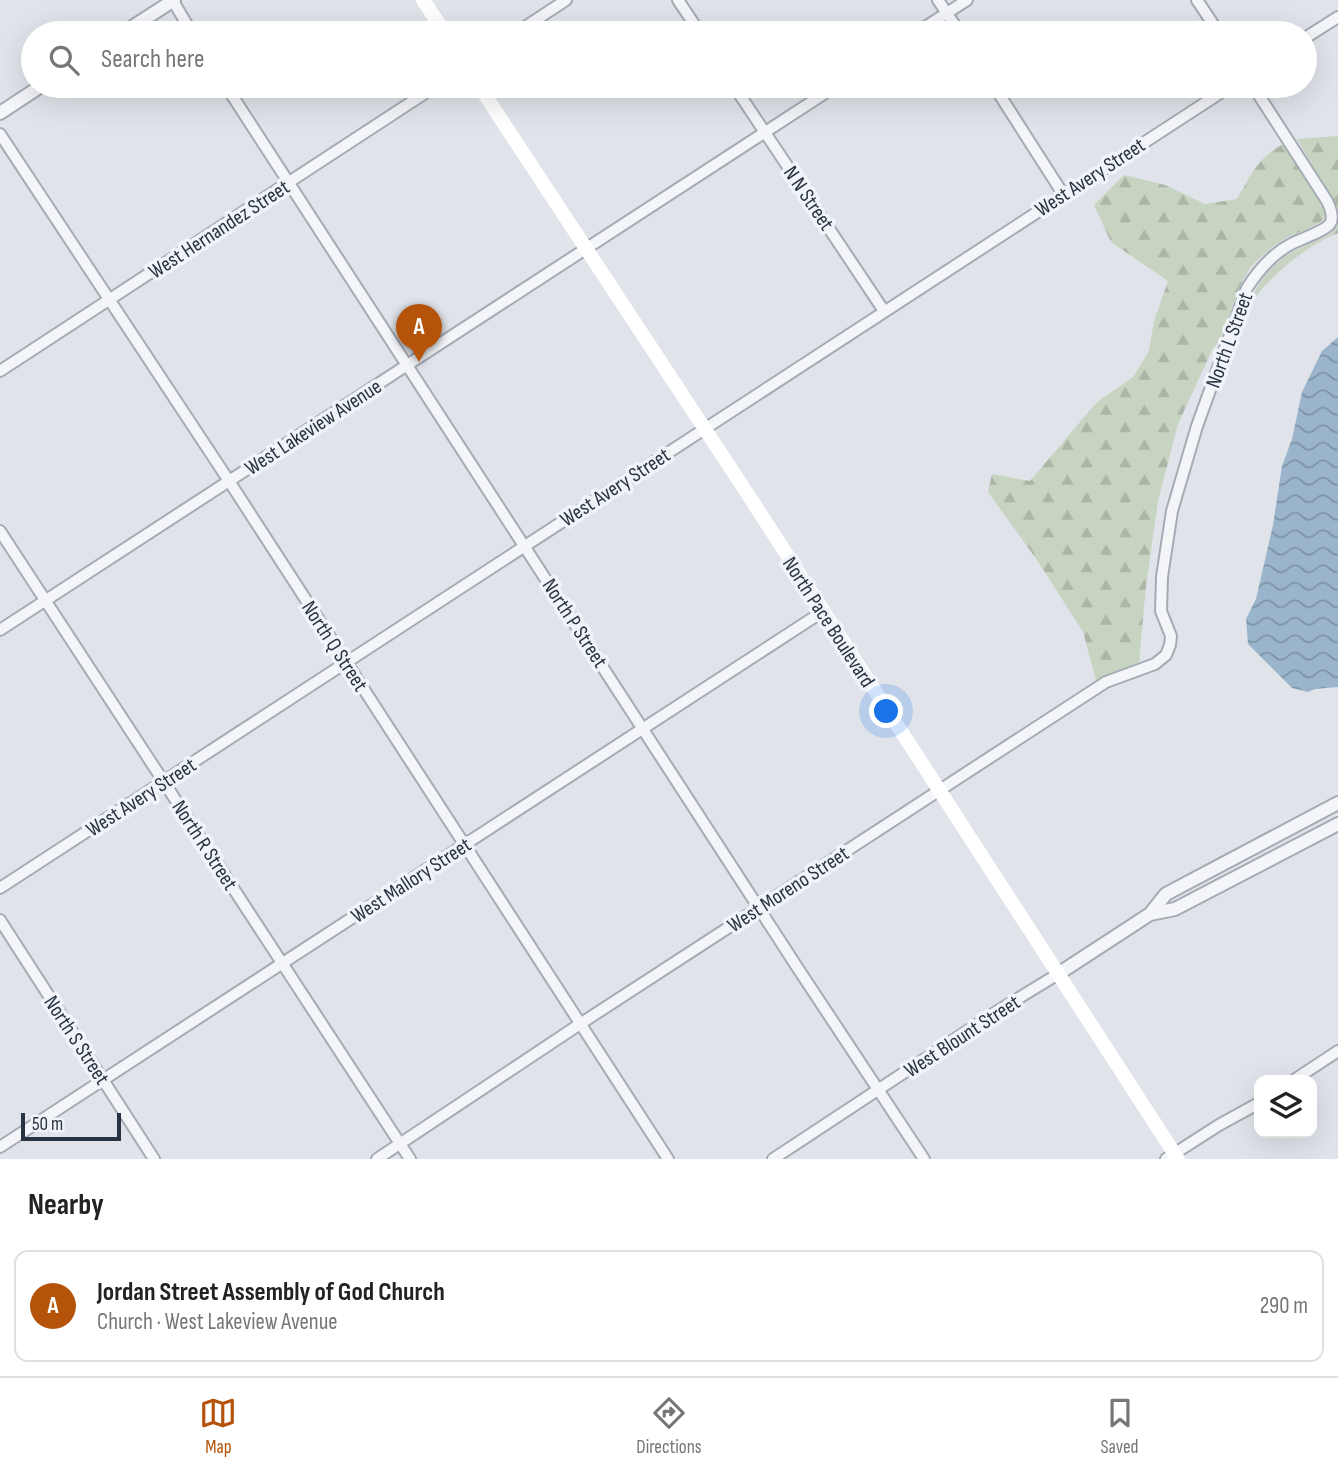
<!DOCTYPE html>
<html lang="en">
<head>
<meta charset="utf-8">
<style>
  :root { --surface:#fff; --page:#f6f6f6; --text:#222; --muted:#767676; --line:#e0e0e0; --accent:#b45309 }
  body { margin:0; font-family:"Sofia Sans Condensed",sans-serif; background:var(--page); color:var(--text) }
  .controls { position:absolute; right:21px; bottom:21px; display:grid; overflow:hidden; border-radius:14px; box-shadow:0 7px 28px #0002 }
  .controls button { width:63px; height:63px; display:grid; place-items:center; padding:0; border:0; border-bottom:2px solid var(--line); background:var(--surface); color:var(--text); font:35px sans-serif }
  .scale { position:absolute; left:21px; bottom:18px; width:100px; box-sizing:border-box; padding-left:7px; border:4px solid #283342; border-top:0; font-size:19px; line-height:24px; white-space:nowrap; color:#283342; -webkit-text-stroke:5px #f0f3f7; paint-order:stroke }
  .you { position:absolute; left:887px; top:712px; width:24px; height:24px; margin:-18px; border:5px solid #fff; border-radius:50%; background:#1a73e8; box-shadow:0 0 0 10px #1a73e833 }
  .badge { display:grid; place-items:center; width:46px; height:46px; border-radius:50%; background:var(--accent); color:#fff; font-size:23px; font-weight:700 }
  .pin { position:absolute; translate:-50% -58px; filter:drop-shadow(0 2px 4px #0008) }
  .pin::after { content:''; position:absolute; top:37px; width:24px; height:21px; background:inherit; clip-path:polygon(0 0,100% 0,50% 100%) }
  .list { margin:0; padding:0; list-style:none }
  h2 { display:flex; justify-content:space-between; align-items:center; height:91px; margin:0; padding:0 28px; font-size:30px }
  h2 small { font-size:23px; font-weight:400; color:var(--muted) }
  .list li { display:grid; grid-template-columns:46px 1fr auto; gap:21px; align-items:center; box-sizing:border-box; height:112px; margin:0 14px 14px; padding:0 14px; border:2px solid var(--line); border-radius:14px }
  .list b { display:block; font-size:26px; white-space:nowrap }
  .list p { margin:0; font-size:23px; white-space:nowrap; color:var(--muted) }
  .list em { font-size:23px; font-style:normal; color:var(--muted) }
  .icon { flex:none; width:38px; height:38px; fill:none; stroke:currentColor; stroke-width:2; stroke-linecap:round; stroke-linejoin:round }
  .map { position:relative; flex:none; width:1338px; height:1159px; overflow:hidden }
  .search { position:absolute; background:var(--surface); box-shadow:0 7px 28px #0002; left:21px; right:21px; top:21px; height:77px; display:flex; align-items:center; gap:18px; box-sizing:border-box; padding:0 24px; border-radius:38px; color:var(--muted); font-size:26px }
  .sheet { height:217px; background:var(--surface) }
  nav { display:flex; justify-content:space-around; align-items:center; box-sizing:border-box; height:98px; border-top:2px solid var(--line); background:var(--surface); font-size:19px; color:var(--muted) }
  nav a { display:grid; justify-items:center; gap:4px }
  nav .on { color:var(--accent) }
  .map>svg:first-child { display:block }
  .forest { fill:url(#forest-firs) }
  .water { fill:url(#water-waves) }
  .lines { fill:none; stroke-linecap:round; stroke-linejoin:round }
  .minor-casing { stroke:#a5abb4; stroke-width:14 }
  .tertiary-casing { stroke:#a5abb4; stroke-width:16 }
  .minor { stroke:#f3f5f8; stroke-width:10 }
  .tertiary { stroke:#f3f5f8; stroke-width:12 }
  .secondary { stroke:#fff; stroke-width:14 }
  .labels { text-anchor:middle; stroke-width:7; stroke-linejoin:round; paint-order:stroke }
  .street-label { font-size:21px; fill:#283342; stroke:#f0f3f7 }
</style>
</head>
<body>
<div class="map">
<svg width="1338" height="1159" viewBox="0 0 1338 1159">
  <defs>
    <pattern id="forest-firs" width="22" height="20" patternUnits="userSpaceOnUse" patternTransform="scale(1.75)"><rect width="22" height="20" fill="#c7d4c1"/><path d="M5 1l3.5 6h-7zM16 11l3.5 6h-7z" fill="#abb6a7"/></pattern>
    <pattern id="water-waves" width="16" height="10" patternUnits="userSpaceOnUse" patternTransform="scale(1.75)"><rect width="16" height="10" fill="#9ab5cb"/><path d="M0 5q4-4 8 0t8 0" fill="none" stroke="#7e94a6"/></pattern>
  </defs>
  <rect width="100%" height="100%" fill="#e0e4ea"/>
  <!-- forest -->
  <g class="forest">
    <path d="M1338 136V210L1297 139Z"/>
    <path d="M1284 144 1321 204 1325 214 1324 219C1315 227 1301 231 1290 236 1276 243 1263 254 1252 266 1232 291 1232 325 1212 350L1178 424 1158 501 1146 586 1139 662 1096 680 1083 632 1037 560 988 492 992 474 1030 481 1097 402 1133 377 1149 351 1154 321 1168 281 1111 242 1094 205 1124 175 1165 185 1205 204 1237 199C1250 177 1259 155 1284 144Z"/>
    <path d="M1338 224V233C1302 248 1272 275 1249 305 1257 281 1273 262 1296 250 1311 243 1330 239 1338 224Z"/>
  </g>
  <!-- water -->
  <path class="water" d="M1338 337V687L1315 689 1308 692 1292 688 1248 644 1246 619 1256 599 1273 525 1282 466 1292 439 1302 392 1322 351Z"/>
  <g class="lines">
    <defs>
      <g id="minor">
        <path d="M678 0 700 33"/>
        <path d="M938 0 960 33"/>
        <path d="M1197 0 1219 33"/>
        <path d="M173 1 192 33"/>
        <path d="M516 33 566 0"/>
        <path d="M916 33 967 0"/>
        <path d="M1305 38 1338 17"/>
        <path d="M226 86 797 967 924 1159"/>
        <path d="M734 86 884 311"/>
        <path d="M994 86 1063 194"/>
        <path d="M0 134 229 481 668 1159"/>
        <path d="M0 371 436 86"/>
        <path d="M0 531 410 1159"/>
        <path d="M0 630 836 86"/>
        <path d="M0 888 1231 86"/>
        <path d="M0 920 154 1159"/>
        <path d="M1294 1080 1338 1051"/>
        <path d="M0 1147 822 612"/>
        <path d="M377 1159 580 1024 1106 682 1155 664 1166 655 1170 645 1171 636 1161 611 1162 577 1172 511 1197 426 1247 288C1259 269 1273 253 1293 243 1301 239 1328 230 1331 222 1333 216 1330 207 1327 201L1253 86"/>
        <path d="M773 1159 996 1012 1058 974"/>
        <path d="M1166 1159 1219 1125 1259 1103"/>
      </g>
      <g id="tertiary">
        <path d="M123 33 174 0"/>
        <path d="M0 113 41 86"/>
        <path d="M1150 914 1175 909 1338 824"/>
        <path d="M1058 974 1150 914 1166 894 1338 803"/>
      </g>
    </defs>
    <!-- minor casing -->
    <use href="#minor" class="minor-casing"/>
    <!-- tertiary casing -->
    <use href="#tertiary" class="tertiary-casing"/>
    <!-- minor -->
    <use href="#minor" class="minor"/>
    <!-- tertiary -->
    <use href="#tertiary" class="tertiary"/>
    <!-- secondary -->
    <g class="secondary">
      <path d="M423 0 445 33"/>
      <path d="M479 86 745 490 1178 1159"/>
    </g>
  </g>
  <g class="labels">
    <!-- street labels -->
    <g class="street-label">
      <text transform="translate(1090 177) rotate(-33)" y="7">West Avery Street</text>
      <text transform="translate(809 198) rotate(56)" y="7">N N Street</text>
      <text transform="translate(219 229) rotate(-33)" y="7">West Hernandez Street</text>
      <text transform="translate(1229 340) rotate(-70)" y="7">North L Street</text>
      <text transform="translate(313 427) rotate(-33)" y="7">West Lakeview Avenue</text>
      <text transform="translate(615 487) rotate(-33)" y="7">West Avery Street</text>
      <text transform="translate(829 622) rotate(57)" y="7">North Pace Boulevard</text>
      <text transform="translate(575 623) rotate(57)" y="7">North P Street</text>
      <text transform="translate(335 646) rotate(57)" y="7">North Q Street</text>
      <text transform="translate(141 797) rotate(-33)" y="7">West Avery Street</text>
      <text transform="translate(205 845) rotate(57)" y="7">North R Street</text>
      <text transform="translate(411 880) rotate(-33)" y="7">West Mallory Street</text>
      <text transform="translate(788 889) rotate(-33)" y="7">West Moreno Street</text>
      <text transform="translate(962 1036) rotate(-33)" y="7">West Blount Street</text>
      <text transform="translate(77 1040) rotate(57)" y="7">North S Street</text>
    </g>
  </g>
</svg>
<div class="controls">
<button><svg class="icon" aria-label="layers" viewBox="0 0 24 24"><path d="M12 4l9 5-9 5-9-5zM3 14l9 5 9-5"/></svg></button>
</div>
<div class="scale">50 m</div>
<div class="you"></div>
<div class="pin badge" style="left:419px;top:362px">A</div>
<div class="search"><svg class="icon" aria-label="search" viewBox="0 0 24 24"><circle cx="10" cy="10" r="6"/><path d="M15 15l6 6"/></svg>Search here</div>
</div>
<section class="sheet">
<h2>Nearby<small></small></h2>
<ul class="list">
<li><span class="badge">A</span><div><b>Jordan Street Assembly of God Church</b><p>Church · West Lakeview Avenue</p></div><em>290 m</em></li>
</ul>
</section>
<nav>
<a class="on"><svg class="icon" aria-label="map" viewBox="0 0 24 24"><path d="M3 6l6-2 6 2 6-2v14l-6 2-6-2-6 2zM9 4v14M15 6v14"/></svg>Map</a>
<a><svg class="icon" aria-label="directions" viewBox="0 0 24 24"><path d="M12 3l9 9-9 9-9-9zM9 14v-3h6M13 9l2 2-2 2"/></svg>Directions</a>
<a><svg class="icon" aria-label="saved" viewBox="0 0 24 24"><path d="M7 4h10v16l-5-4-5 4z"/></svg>Saved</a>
</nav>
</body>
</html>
